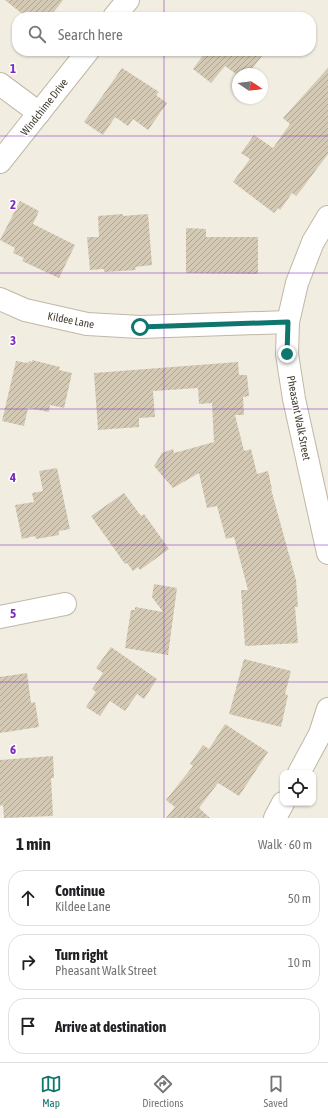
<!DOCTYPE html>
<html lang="en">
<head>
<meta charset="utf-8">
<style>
  :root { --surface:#fff; --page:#f6f6f6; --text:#202124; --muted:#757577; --line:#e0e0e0; --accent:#0f766e }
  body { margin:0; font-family:"Asap Condensed",sans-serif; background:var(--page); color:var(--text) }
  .controls { position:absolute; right:12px; bottom:12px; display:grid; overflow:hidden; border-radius:8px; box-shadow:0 1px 3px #0004 }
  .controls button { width:36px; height:36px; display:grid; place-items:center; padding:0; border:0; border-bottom:1px solid var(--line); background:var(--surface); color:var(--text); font:20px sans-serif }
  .compass { position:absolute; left:232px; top:68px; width:36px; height:36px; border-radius:50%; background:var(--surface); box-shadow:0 1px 3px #0004; rotate:103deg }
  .stop { position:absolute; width:12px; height:12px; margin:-9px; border:3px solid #0f766e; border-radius:50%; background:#fff }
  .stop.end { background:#0f766e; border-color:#fff; box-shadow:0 1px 4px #0008 }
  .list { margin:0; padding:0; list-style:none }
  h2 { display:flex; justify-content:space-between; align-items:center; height:52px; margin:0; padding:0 16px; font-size:17px }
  h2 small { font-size:13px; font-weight:400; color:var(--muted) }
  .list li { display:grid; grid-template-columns:26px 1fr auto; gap:12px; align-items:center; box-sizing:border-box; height:56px; margin:0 8px 8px; padding:0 8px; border:1px solid var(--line); border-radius:16px }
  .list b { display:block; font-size:15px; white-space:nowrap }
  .list p { margin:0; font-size:13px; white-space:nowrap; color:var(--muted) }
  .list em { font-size:13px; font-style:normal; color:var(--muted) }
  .icon { flex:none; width:22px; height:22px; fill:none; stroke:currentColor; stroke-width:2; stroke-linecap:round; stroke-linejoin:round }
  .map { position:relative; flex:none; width:328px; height:818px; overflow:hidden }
  .search { position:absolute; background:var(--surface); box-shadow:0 1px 3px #0004; left:12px; right:12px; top:12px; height:44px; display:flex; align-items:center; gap:10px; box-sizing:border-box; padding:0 14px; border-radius:16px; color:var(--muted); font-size:15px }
  .sheet { height:244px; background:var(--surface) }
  nav { display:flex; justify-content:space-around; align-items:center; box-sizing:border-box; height:56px; border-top:1px solid var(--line); background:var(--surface); font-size:11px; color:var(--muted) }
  nav a { display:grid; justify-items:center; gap:2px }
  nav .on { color:var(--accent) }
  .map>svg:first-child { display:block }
  .building { fill:url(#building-hatch) }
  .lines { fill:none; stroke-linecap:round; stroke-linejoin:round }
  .minor-casing { stroke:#c0b8a6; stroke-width:24 }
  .minor { stroke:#fff; stroke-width:22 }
  .route { stroke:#0f766e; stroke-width:5 }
  .grid { fill:none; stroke:#7b2cbf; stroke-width:1; stroke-opacity:0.55 }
  .labels { text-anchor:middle; stroke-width:3; stroke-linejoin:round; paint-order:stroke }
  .street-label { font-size:11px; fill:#433d31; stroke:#fff }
  .grid-label { font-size:13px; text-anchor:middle; font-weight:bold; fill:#7b2cbf; stroke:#fff; stroke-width:3; stroke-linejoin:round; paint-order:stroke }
</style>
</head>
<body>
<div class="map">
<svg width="328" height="818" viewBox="0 0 328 818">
  <defs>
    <pattern id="building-hatch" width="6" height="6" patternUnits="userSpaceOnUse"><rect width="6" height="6" fill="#d3c9b5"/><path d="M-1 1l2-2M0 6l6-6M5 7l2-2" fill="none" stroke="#ada494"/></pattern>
  </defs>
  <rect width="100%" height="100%" fill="#f2ede1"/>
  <!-- building -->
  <g class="building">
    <path d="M5 0H63L50 17H26Z"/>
    <path d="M206 51H266L248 74H236L225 66 211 83 193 69Z"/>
    <path d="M122 68 159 92 156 95 167 103 148 130 133 119 128 126 115 117 103 135 84 122Z"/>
    <path d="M328 68V154L301 190 296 196 292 193 280 210 278 208 274 213 233 182 250 159 241 153 254 135 273 148 290 124 283 118Z"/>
    <path d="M20 201 39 211 33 224 75 245 59 278 22 261 24 258 13 253 15 248 0 240Z"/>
    <path d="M123 214V216L148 214 152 265 135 267 136 270 104 272V269L90 270 87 237H99L98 216Z"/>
    <path d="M186 228 206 229V237H258V274L186 273Z"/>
    <path d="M32 360 60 367 59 370 72 373 64 408 50 405 49 412 28 408 24 426 2 421 16 361 28 363 29 361 32 362Z"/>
    <path d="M238 362 239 375H247L249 396 243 397 244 415H235L244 451 251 449 257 474 268 471 272 489H271L296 580 298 607H295L298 643 245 646 241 590H248L234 537 226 539 217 506 207 508 199 473 173 488 154 466 162 453 173 449 174 453 214 442 212 403 199 404 198 388 153 391 155 417 139 418V427L98 430 94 373Z"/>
    <path d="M57 468 70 529 59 531V535L36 539 35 536 22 539 15 505 34 502 32 493 43 491 39 471Z"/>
    <path d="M124 493 141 516 144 514 169 549 140 570 138 567 133 571 127 563 125 564 91 516Z"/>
    <path d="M154 584 177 588 168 655 125 648 131 610H135V607L163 612 152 597Z"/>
    <path d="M111 647 157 679 144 699 137 694 125 711 110 701 100 716 86 707 96 692 92 689 103 673 96 668Z"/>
    <path d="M244 659 291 671 285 694 288 695 281 727 229 714Z"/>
    <path d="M27 673 31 703 35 702 39 727 0 733V677Z"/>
    <path d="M225 724 268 752 239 796 218 783 199 808 210 818H166L175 807 166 800 193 766 190 764 203 745 209 749Z"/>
    <path d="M53 756 54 778H51L53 816 4 818 3 805 0 806V760Z"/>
  </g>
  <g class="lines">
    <defs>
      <g id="minor">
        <path d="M114 17 128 0"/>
        <path d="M0 84 39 113"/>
        <path d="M0 162 88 51"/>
        <path d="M328 217 313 242 297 283 288 322 287 354 294 399 328 553"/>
        <path d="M0 299 25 310 87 324 140 327 288 322"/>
        <path d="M0 617 65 604"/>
        <path d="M299 773 320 734 328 709"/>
        <path d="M275 818 283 803"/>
      </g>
    </defs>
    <!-- minor casing -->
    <use href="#minor" class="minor-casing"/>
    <!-- minor -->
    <use href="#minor" class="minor"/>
  </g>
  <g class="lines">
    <!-- route -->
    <path class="route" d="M140 327 288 322 287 354"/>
  </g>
  <!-- grid -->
  <path class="grid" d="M164 0V17M164 51V818M0 136H328M0 273H328M0 409H328M0 545H328M0 682H328"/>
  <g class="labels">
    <!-- street labels -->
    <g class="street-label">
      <text transform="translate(44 107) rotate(-52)" y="4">Windchime Drive</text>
      <text transform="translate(71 320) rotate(11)" y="4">Kildee Lane</text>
      <text transform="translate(299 418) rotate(79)" y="4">Pheasant Walk Street</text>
    </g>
  </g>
  <g class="grid-label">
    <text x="13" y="73">1</text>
    <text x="13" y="209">2</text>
    <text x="13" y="345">3</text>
    <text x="13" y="482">4</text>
    <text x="13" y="618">5</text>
    <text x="13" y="754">6</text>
  </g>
</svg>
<div class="controls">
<button><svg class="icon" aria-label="locate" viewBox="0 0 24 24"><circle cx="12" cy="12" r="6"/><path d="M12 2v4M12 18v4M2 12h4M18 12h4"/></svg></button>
</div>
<svg class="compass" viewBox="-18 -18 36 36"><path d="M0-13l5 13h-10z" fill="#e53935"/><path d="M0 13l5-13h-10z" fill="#757577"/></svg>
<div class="stop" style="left:140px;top:327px"></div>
<div class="stop end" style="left:287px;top:354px"></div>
<div class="search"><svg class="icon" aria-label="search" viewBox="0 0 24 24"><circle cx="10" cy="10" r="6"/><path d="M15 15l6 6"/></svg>Search here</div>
</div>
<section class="sheet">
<h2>1 min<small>Walk · 60 m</small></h2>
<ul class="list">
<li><svg class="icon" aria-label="ahead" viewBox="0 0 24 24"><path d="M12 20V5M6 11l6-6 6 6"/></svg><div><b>Continue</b><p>Kildee Lane</p></div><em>50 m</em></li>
<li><svg class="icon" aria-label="right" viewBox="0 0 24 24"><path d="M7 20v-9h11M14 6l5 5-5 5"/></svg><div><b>Turn right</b><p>Pheasant Walk Street</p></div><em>10 m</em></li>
<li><svg class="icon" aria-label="arrive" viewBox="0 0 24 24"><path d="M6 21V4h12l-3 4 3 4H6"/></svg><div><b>Arrive at destination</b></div></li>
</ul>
</section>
<nav>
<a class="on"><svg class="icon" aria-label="map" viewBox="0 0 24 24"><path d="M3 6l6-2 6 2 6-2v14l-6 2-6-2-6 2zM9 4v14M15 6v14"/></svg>Map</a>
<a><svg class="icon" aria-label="directions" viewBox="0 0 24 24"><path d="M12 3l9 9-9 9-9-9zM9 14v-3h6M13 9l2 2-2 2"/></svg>Directions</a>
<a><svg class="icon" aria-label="saved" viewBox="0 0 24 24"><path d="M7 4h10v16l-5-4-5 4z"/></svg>Saved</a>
</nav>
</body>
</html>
